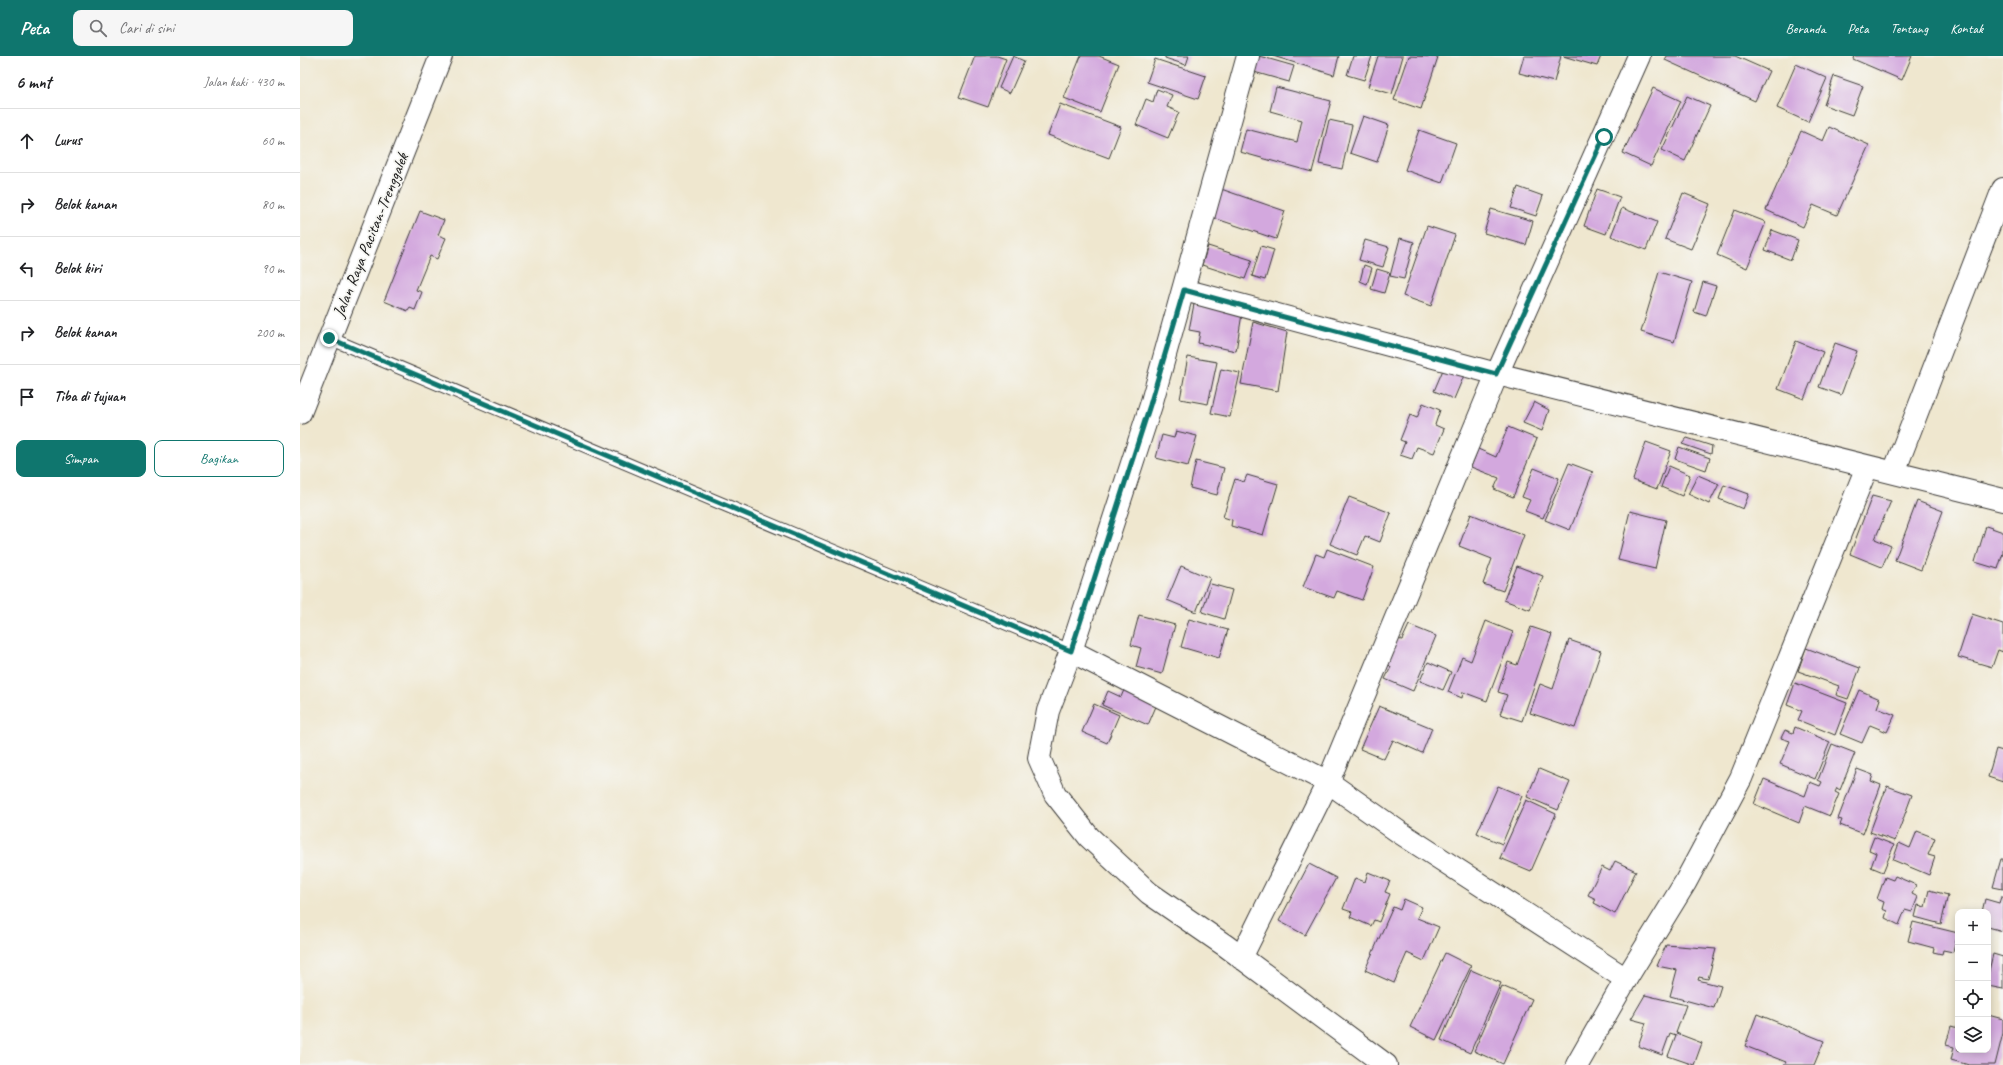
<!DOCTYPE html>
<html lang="id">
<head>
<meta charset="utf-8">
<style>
  :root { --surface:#fff; --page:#f6f6f6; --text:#202124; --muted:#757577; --line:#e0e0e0; --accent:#0f766e }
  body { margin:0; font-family:Caveat,sans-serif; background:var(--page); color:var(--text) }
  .controls { position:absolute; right:12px; bottom:12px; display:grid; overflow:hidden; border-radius:8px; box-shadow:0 2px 10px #0003 }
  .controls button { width:36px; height:36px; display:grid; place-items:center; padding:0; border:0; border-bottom:1px solid var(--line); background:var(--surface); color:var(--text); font:20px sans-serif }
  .stop { position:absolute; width:12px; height:12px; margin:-9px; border:3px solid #0f766e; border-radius:50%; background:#fff }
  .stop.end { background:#0f766e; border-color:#fff; box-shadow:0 1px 4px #0008 }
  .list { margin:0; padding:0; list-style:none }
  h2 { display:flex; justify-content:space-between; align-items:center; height:52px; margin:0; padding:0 16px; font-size:17px }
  h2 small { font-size:13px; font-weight:400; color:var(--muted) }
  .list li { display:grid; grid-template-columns:26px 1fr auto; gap:12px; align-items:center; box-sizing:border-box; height:64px; padding:0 16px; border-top:1px solid var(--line) }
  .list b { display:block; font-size:15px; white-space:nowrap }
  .list em { font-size:13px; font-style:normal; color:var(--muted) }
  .actions { display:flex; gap:8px; padding:12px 16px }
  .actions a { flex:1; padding:9px 0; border:1px solid var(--accent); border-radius:8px; text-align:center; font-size:14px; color:var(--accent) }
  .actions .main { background:var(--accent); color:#fff }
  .icon { flex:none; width:22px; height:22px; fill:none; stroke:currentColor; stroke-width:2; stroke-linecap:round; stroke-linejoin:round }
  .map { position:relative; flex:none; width:1703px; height:1009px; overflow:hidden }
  header { display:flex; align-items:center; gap:24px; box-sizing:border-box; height:56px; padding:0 20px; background:var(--accent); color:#fff }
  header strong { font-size:19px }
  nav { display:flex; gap:22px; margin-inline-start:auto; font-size:14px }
  .search { width:280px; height:36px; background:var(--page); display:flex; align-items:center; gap:10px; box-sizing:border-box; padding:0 14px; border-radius:8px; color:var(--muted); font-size:15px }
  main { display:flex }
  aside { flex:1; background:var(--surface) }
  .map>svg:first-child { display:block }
  .building { fill:#d3a8de }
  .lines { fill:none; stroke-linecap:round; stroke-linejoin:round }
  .service-casing { stroke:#3c3a37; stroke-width:14 }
  .minor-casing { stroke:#3c3a37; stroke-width:24 }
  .trunk-casing { stroke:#3c3a37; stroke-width:24 }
  .service { stroke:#fff; stroke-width:12 }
  .minor { stroke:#fff; stroke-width:22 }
  .trunk { stroke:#fff; stroke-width:22 }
  .route { stroke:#0f766e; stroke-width:5 }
  .labels { text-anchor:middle; stroke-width:3.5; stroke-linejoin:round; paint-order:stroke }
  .street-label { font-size:17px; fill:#1c1c1c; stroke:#f6f6f2 }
</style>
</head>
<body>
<header>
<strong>Peta</strong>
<div class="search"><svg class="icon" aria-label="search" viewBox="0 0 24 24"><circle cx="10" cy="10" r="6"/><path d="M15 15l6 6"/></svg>Cari di sini</div>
<nav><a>Beranda</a><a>Peta</a><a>Tentang</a><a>Kontak</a></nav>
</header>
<main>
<aside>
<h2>6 mnt<small>Jalan kaki · 430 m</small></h2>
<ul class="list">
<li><svg class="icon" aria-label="ahead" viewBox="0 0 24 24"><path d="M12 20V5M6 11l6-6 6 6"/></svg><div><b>Lurus</b></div><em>60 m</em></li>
<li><svg class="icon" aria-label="right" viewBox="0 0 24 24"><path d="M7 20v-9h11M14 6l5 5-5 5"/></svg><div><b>Belok kanan</b></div><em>80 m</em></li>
<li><svg class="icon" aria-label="left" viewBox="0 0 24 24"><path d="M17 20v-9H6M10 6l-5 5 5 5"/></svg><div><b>Belok kiri</b></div><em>90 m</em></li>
<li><svg class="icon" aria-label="right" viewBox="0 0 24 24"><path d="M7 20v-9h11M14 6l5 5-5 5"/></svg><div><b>Belok kanan</b></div><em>200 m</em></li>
<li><svg class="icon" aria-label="arrive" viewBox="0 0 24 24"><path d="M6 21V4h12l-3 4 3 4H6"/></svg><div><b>Tiba di tujuan</b></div></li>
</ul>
<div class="actions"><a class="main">Simpan</a><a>Bagikan</a></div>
</aside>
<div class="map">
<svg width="1703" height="1009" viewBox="0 0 1703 1009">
  <rect width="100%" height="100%" fill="#f6f6f2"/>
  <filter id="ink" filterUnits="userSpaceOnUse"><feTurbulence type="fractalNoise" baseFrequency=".025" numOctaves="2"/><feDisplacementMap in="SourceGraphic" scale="8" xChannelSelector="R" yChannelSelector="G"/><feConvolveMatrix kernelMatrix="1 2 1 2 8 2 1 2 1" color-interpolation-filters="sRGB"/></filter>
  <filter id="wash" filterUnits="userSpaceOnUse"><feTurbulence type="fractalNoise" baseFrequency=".012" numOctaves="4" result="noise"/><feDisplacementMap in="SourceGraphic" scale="16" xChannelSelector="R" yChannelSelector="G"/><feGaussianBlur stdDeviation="0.9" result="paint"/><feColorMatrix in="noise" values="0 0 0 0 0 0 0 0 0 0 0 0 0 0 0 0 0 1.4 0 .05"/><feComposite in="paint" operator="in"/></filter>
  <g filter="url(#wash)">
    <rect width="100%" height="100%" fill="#efe7cf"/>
    <g id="blocks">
      <!-- building -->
      <g class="building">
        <path d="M675 0H697L706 3 688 51 659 41Z"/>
        <path d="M713 0 724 5 710 37 699 32Z"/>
        <path d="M781 0H799L819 8 800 56 764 42Z"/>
        <path d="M865 0H889L886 9 865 2Z"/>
        <path d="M959 0 994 10 989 26 954 16Z"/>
        <path d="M973 0H1039L1034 19Z"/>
        <path d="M1053 0H1072L1064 24 1047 19Z"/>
        <path d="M1078 0H1103L1092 38 1068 31Z"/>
        <path d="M1109 0 1138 1 1121 53 1094 44Z"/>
        <path d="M1224 0H1261L1254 26 1219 17Z"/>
        <path d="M1263 0H1301L1297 10Z"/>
        <path d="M1367 0H1435L1469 15 1455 45 1365 4Z"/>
        <path d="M1554 0H1612L1602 24 1553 3Z"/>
        <path d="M855 3 906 20 898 43 847 26Z"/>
        <path d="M1496 8 1527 22 1508 66 1477 52Z"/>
        <path d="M1534 20 1563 30 1552 59 1524 49Z"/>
        <path d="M976 31 1031 45 1012 116 940 96 946 73 997 86 1002 64 970 55Z"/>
        <path d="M1353 32 1381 45 1351 110 1323 97Z"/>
        <path d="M857 33 872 39 867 51 879 56 868 82 836 69 846 43 853 46Z"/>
        <path d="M1387 40 1410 50 1385 105 1362 94Z"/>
        <path d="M760 48 821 71 809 102 748 79Z"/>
        <path d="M1063 60 1089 69 1077 106 1050 97Z"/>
        <path d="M1029 64 1052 69 1042 113 1019 108Z"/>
        <path d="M1529 71 1569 89 1537 159 1513 149 1503 171 1466 154 1501 75 1523 85Z"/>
        <path d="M1119 74 1156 87 1142 127 1105 114Z"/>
        <path d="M1218 131 1243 140 1236 160 1211 152Z"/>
        <path d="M921 133 985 155 976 183 911 161Z"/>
        <path d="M1297 133 1320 141 1306 178 1284 170Z"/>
        <path d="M1383 137 1410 148 1391 193 1365 183Z"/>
        <path d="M1322 152 1357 166 1346 194 1311 180Z"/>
        <path d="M1191 153 1233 165 1226 189 1184 177Z"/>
        <path d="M1435 154 1466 166 1447 212 1417 199Z"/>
        <path d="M120 155 144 164 138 179 146 182 137 203 130 200 116 234 122 236 115 254 110 252 108 255 84 245Z"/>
        <path d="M1127 170 1155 179 1131 250 1103 240Z"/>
        <path d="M1472 174 1498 184 1491 204 1465 194Z"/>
        <path d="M1100 182 1114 186 1104 223 1090 220Z"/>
        <path d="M1065 184 1089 191 1083 211 1059 204Z"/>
        <path d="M908 190 952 204 945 223 902 209Z"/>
        <path d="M961 190 974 194 965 224 952 220Z"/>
        <path d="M1064 209 1072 212 1067 228 1060 225Z"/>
        <path d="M1077 213 1090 217 1084 237 1071 233Z"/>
        <path d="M1359 216 1392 226 1374 286 1341 276Z"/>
        <path d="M1403 226 1416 230 1406 260 1394 256Z"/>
        <path d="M894 248 942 258 936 295 898 287 900 276 889 274Z"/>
        <path d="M953 266 987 276 978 335 941 328Z"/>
        <path d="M1496 285 1523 296 1504 343 1478 333Z"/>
        <path d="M1535 287 1557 295 1541 339 1519 331Z"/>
        <path d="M888 301 917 306 908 348 880 343Z"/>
        <path d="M1145 309 1165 317 1154 343 1134 335Z"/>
        <path d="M921 313 940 317 930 361 911 357Z"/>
        <path d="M1234 346 1249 354 1242 375 1223 367Z"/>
        <path d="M1123 347 1140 354 1135 369 1144 373 1134 397 1117 391 1112 403 1100 399 1105 386 1100 384 1110 359 1117 362Z"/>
        <path d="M1208 371 1237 383 1213 441 1194 433 1199 422 1171 411 1178 393 1196 401Z"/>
        <path d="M876 375 897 380 888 410 856 402 862 379 874 382Z"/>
        <path d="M1387 382 1412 390 1411 398 1382 388Z"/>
        <path d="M1346 386 1371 395 1357 433 1333 424Z"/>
        <path d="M1379 391 1410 402 1406 414 1375 403Z"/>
        <path d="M896 405 924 412 917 439 890 432Z"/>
        <path d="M1269 407 1293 416 1270 474 1245 464Z"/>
        <path d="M1369 410 1390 419 1382 440 1361 431Z"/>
        <path d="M1234 412 1259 422 1243 462 1225 455 1230 444 1222 441Z"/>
        <path d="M947 419 978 428 963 479 931 470 932 464 923 461 935 423 944 426Z"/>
        <path d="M1398 419 1419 428 1409 448 1388 438Z"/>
        <path d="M1424 429 1449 438 1443 453 1419 443Z"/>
        <path d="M1572 440 1591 445 1575 483 1591 490 1582 511 1550 498Z"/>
        <path d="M1049 441 1091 457 1080 486 1065 480 1057 499 1030 488Z"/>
        <path d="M1617 445 1643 455 1621 514 1595 504Z"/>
        <path d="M1330 455 1366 464 1355 513 1318 504Z"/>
        <path d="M1171 458 1224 479 1203 535 1183 528 1192 503 1159 490Z"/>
        <path d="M1686 470 1703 476V497L1698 513 1675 506Z"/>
        <path d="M1027 493 1074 511 1062 544 1037 535 1034 542 1003 531 1016 498 1024 501Z"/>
        <path d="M881 510 910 522 896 556 867 544Z"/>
        <path d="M1217 510 1243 520 1230 554 1204 544Z"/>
        <path d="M911 528 932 534 924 563 902 556Z"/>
        <path d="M1672 558 1703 568V596L1698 594 1692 611 1658 601Z"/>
        <path d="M839 559 875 569 862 618 836 611 841 592 831 589Z"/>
        <path d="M889 563 928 574 919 602 881 591Z"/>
        <path d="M1186 565 1213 576 1187 645 1163 636 1162 642 1148 636 1162 601 1171 605Z"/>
        <path d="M1109 569 1136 580 1113 635 1085 623 1091 611 1087 607 1096 583 1102 584Z"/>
        <path d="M1231 571 1252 578 1222 665 1200 658 1207 639 1198 636 1208 606 1217 609Z"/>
        <path d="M1269 584 1301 595 1275 672 1230 657 1240 628 1253 633Z"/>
        <path d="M1506 592 1560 612 1548 643 1536 639 1539 630 1498 615Z"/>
        <path d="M1128 606 1151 616 1143 634 1120 625Z"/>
        <path d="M827 627 860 641 848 669 802 649 808 635 821 641Z"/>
        <path d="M1495 627 1547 647 1535 679 1498 664 1502 655 1487 649Z"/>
        <path d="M1559 634 1580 643 1577 652 1595 659 1587 676 1570 669 1562 687 1540 678Z"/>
        <path d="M794 648 819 659 807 687 782 676Z"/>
        <path d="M1079 650 1132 672 1122 697 1093 684 1084 703 1060 693Z"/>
        <path d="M1495 671 1530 686 1515 723 1480 708 1490 685 1481 682 1485 674 1493 677Z"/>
        <path d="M1532 688 1555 697 1540 734 1537 732 1535 736 1539 738 1530 760 1505 750 1499 767 1454 748 1464 723 1505 740 1510 726 1520 730 1522 726 1518 724Z"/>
        <path d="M1696 693 1703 695V726L1688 721Z"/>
        <path d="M1239 713 1270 726 1258 754 1227 741Z"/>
        <path d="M1557 713 1573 719 1571 725 1581 729 1563 778 1540 769 1542 764 1538 763Z"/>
        <path d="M1198 730 1222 740 1202 788 1177 777Z"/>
        <path d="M1587 730 1612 739 1595 785 1570 776Z"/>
        <path d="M1226 744 1256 758 1231 815 1200 802Z"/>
        <path d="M1617 775 1635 782 1628 799 1635 801 1629 819 1593 804 1599 787 1610 792Z"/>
        <path d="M1574 781 1594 789 1583 816 1571 811 1576 797 1569 794Z"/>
        <path d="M1701 803H1703V833L1693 831Z"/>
        <path d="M1315 805 1336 815 1315 858 1294 847 1296 843 1288 839 1302 811 1310 815Z"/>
        <path d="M1009 808 1036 822 1005 879 979 865Z"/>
        <path d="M1068 816 1090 825 1085 836 1090 838 1079 866 1074 864 1071 870 1050 861 1052 856 1043 853 1055 822 1065 826Z"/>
        <path d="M1595 820 1616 829 1612 838 1618 841 1612 856 1605 854 1599 869 1585 862 1587 855 1582 853 1584 846 1577 843 1585 821 1593 824Z"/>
        <path d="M1629 834 1648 839 1641 868 1615 861 1618 849 1625 851Z"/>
        <path d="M1701 841H1703V875L1688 871V856H1682L1685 843 1699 847Z"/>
        <path d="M1104 843 1122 851 1117 862 1139 871 1124 905 1107 897 1094 927 1065 914 1093 851 1100 854Z"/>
        <path d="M1613 866 1658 877 1653 896 1643 894 1642 898 1633 896 1634 892 1608 885Z"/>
        <path d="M1366 889 1416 893 1408 923 1399 921 1398 924 1421 930 1414 952 1370 940 1377 914 1357 910Z"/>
        <path d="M1145 897 1171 910 1136 984 1110 971Z"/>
        <path d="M1693 898 1703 901V933L1688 930V919Z"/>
        <path d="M1171 914 1201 927 1170 997 1141 984Z"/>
        <path d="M1202 930 1232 943 1203 1008 1174 995Z"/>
        <path d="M1345 939 1386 949 1376 977 1402 987 1394 1009 1368 1000 1376 979 1370 977 1362 999 1338 990 1346 967 1331 963Z"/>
        <path d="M1457 958 1524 985 1514 1009H1484L1486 1006 1445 990Z"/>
        <path d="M1688 959 1703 963V977L1695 1009H1669L1651 1004 1654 991 1646 989 1651 970 1658 972V994H1688Z"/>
      </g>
    </g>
  </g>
  <g filter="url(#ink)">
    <use href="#blocks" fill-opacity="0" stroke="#3c3a37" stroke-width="1"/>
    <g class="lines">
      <defs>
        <path id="service" d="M29 282 771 595"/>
        <g id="minor">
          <path d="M948 0 851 349 771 595 748 655 739 702 755 738 789 781 849 837 926 890 1086 1009"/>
          <path d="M884 234 1197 318 1703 444"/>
          <path d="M1594 416 1703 133"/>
          <path d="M771 595 1028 726 1197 318 1339 0"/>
          <path d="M941 902 1028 726 1099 776 1326 923"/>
          <path d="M1277 1009 1326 923 1385 827 1441 722 1567 411"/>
        </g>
        <path id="trunk" d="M0 357 141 0"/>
      </defs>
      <!-- service casing -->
      <use href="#service" class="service-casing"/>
      <!-- minor casing -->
      <use href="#minor" class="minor-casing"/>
      <!-- trunk casing -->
      <use href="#trunk" class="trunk-casing"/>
      <!-- service -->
      <use href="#service" class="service"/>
      <!-- minor -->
      <use href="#minor" class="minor"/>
      <!-- trunk -->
      <use href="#trunk" class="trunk"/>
    </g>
  </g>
  <g class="lines" filter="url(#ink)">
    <!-- route -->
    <path class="route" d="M29 282 771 595 850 349 884 234 1196 318 1304 81"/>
  </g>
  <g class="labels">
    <!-- street labels -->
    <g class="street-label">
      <text transform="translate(70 179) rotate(-68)" y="6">Jalan Raya Pacitan-Trenggalek</text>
    </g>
  </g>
</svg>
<div class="controls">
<button>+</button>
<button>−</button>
<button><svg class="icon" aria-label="locate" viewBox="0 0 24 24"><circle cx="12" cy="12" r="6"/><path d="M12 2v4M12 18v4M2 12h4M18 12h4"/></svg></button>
<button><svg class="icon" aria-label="layers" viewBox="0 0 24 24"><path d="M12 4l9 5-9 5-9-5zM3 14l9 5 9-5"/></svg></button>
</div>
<div class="stop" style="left:1304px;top:81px"></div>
<div class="stop end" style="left:29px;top:282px"></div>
</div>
</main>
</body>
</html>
